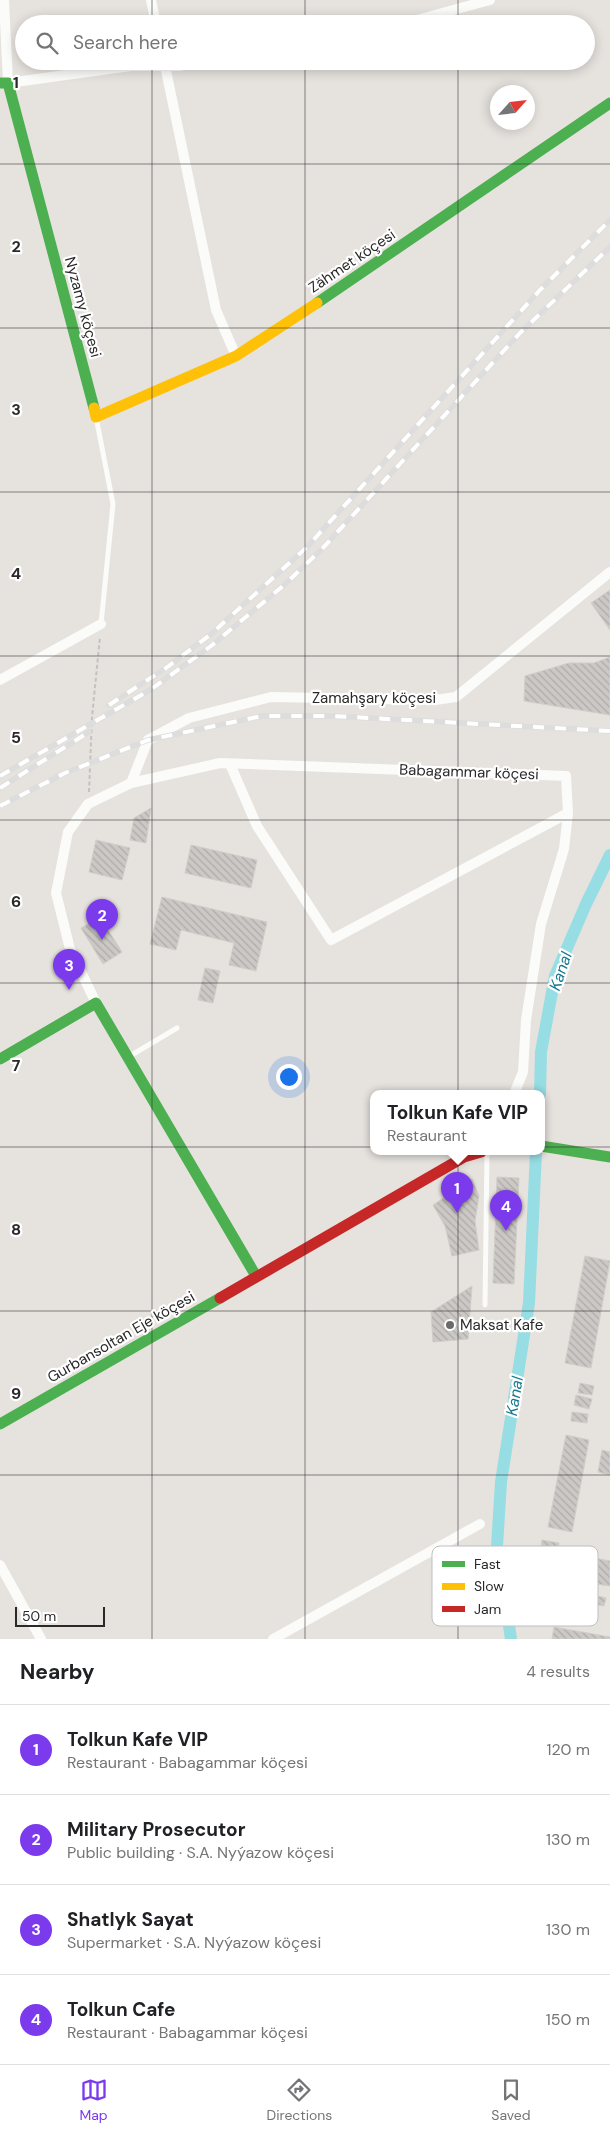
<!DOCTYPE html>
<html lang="en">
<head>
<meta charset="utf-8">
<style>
  :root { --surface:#fff; --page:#f6f6f6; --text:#202124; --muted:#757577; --line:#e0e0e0; --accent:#7c3aed }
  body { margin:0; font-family:"DM Sans",sans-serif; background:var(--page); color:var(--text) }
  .compass { position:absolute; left:490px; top:85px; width:45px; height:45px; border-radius:50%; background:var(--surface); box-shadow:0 2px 12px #0003; rotate:63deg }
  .scale { position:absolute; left:15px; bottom:12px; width:90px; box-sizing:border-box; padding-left:5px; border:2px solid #292929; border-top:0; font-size:14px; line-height:18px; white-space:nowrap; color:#292929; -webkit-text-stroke:4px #fff; paint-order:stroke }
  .you { position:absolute; left:288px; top:1076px; width:18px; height:18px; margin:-12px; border:4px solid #fff; border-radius:50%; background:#1a73e8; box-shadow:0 0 0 8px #1a73e833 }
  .badge { display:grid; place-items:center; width:32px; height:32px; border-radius:50%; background:var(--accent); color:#fff; font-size:16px; font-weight:700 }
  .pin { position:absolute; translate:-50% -41px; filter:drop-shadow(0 1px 2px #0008) }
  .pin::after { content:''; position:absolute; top:26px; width:18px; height:15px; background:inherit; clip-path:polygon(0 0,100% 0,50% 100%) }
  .popup { position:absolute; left:370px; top:1090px; width:175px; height:65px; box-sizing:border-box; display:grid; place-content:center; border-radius:10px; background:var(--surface); filter:drop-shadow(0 1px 4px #0005); font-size:16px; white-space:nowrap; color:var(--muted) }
  .popup b { font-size:19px; color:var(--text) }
  .popup::after { content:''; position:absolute; left:50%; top:100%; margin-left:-10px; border:10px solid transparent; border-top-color:var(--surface) }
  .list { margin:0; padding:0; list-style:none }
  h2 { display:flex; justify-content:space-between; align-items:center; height:65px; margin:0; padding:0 20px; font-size:21px }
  h2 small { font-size:16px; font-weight:400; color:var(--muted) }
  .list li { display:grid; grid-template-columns:32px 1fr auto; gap:15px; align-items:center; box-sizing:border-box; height:90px; padding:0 20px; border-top:1px solid var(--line) }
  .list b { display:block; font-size:19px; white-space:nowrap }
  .list p { margin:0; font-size:16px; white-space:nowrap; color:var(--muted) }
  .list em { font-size:16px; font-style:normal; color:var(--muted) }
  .icon { flex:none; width:28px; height:28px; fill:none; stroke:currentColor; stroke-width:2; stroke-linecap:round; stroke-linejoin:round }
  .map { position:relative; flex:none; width:610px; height:1639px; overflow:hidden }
  .search { position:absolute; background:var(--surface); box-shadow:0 2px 12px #0003; left:15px; right:15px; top:15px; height:55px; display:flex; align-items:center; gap:12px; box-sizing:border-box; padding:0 18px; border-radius:28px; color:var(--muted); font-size:19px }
  .sheet { height:425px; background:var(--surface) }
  nav { display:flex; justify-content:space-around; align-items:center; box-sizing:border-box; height:70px; border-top:1px solid var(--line); background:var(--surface); font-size:14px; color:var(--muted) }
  nav a { display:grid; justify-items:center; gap:2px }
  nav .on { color:var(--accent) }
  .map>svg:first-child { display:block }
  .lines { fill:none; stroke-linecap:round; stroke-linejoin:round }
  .canal { stroke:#96dde4; stroke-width:12 }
  .building { fill:url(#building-back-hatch); stroke:#d1ceca }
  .path { stroke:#c3c2c2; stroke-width:2; stroke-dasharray:4 2.5; stroke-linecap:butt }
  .lane { stroke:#fbfbfa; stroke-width:5 }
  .street { stroke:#fbfbfa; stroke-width:10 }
  .fast { stroke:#4caf50; stroke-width:11 }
  .slow { stroke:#ffc107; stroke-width:11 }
  .jam { stroke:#c62828; stroke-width:11 }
  .rail-casing { stroke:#ddd; stroke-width:5.5 }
  .rail { stroke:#fff; stroke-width:4; stroke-dasharray:11; stroke-linecap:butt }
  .grid { fill:none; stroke:#292929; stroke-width:1; stroke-opacity:0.55 }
  .poi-dot { fill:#6b6a68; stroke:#fff; stroke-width:2 }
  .labels { text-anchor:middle; stroke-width:4.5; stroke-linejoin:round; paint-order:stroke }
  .street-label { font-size:15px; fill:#292929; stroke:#fff }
  .poi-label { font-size:15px; fill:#292929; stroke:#fff; text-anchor:start }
  .water-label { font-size:16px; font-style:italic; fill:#157a90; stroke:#fff }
  .key { fill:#fff; stroke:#bfbfbf; stroke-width:1 }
  .key-label { font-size:14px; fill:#292929 }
  .grid-label { font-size:16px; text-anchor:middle; font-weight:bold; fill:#292929; stroke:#fff; stroke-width:4.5; stroke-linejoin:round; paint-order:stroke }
</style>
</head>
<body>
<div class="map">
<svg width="610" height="1639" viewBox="0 0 610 1639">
  <defs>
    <pattern id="building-back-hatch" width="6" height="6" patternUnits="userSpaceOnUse" patternTransform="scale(1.25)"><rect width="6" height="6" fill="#cbc8c5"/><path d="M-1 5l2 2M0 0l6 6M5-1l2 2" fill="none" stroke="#aeaca9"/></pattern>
  </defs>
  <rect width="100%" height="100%" fill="#e6e2de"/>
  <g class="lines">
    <!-- canal -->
    <g class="canal">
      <path d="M540 1094 541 1052 555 976 586 904 610 855"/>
      <path d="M511 1639 497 1546 501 1482 529 1303 536 1152"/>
    </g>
  </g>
  <!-- building -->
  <g class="building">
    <path d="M610 590V630L591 603Z"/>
    <path d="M610 657V715L524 701 525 676 569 663H594Z"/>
    <path d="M151 808 146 843 130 840 134 818Z"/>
    <path d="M96 840 130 848 122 880 89 872Z"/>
    <path d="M191 845 257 860 251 888 185 873Z"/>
    <path d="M162 897 267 922 256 971 229 965 234 943 181 930 176 950 150 944Z"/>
    <path d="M100 917 122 952 103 964 81 928Z"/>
    <path d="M205 968 220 971 213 1003 198 1000Z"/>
    <path d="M497 1177 519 1178 514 1284 493 1283Z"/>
    <path d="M472 1179 479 1196 475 1221 479 1250 452 1256 445 1226 433 1205Z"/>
    <path d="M585 1256 610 1261 591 1368 565 1363Z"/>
    <path d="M472 1286 468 1339 433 1342 431 1312Z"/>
    <path d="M580 1383 594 1386 592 1395 578 1393Z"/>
    <path d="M576 1395 592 1399 589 1409 574 1405Z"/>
    <path d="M572 1412 588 1414 587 1423 571 1421Z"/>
    <path d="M566 1435 589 1440 572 1532 548 1527Z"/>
    <path d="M602 1450 610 1452V1475L598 1472Z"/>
    <path d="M542 1540 559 1543 557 1556 540 1553Z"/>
    <path d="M574 1554 610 1561V1586L596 1584 594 1595 606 1598 604 1606 588 1603 590 1593 567 1589Z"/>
    <path d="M544 1558 561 1560 559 1572 543 1569Z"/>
    <path d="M544 1573 554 1574V1579L560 1580 559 1589 542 1587Z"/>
    <path d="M554 1627 610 1637V1639H552Z"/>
  </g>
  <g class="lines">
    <!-- path -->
    <path class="path" d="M89 792 92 717 100 637"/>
    <!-- lane -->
    <g class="lane">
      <path d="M96 417 113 504 101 624"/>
      <path d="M130 1056 177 1028"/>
      <path d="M485 1305 487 1152"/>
    </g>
    <!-- street -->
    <g class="street">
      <path d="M4 0 8 83 131 66H179L204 61"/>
      <path d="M151 0 156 24"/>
      <path d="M402 24 490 0"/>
      <path d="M164 61 216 310 236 356"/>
      <path d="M0 680 101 624"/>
      <path d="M230 764 257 826 331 940 568 813"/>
      <path d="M131 783 148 740 189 718 271 697 435 700 456 697 610 572"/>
      <path d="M96 1003 70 949 56 893 68 832 88 804 131 783 220 763 566 776 568 813 564 849 541 924 526 1020 523 1072 514 1094"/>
      <path d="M0 1565 41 1639"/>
      <path d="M273 1639 480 1524"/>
    </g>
    <!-- fast -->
    <g class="fast">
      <path d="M0 83H8L94 408"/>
      <path d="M317 303 610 103"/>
      <path d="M0 1059 96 1003 256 1276"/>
      <path d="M541 1146 610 1157"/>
      <path d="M0 1424 220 1298"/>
    </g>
    <!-- slow -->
    <path class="slow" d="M94 408 96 417 236 356 317 303"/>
    <!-- jam -->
    <path class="jam" d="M220 1298 464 1157 481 1152"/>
    <defs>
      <g id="rail">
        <path d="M109 705 166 668 210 635 307 547 540 290 610 220"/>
        <path d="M0 776 150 690 211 646 283 586 321 550 520 333 610 247"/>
        <path d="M0 788 89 732"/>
        <path d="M0 806 65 773 148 740 262 716H332L610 731"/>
      </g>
    </defs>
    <!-- rail casing -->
    <use href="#rail" class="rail-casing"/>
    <!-- rail -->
    <use href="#rail" class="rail"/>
  </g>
  <!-- grid -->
  <path class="grid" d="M152 0V24M305 0V24M458 0V24M152 61V1639M305 61V1639M458 61V1639M0 164H610M0 328H610M0 492H610M0 656H610M0 820H610M0 983H610M0 1147H610M0 1311H610M0 1475H610"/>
  <!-- markers -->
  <circle class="poi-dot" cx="450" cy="1325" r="5"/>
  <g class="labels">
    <!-- street labels -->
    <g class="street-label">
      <text transform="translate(352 261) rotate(-34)" y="5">Zähmet köçesi</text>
      <text transform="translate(83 307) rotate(75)" y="5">Nyzamy köçesi</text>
      <text x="374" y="703">Zamahşary köçesi</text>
      <text transform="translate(469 772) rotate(2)" y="5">Babagammar köçesi</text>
      <text transform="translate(121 1337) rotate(-30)" y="5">Gurbansoltan Eje köçesi</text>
    </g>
    <!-- poi labels -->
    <g class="poi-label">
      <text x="460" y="1330">Maksat Kafe</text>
    </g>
    <!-- water labels -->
    <g class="water-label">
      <text transform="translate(560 971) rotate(-71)" y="6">Kanal</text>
      <text transform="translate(514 1396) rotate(-81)" y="6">Kanal</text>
    </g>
  </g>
  <!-- legend -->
  <rect x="432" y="1546" width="166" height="80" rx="8" class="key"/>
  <rect x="442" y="1561" width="23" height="6" fill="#4caf50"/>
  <rect x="442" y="1583" width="23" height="7" fill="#ffc107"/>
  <rect x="442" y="1606" width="23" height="6" fill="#c62828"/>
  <g class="key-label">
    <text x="474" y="1569">Fast</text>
    <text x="474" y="1591">Slow</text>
    <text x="474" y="1614">Jam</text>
  </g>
  <g class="grid-label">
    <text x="16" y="88">1</text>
    <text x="16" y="252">2</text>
    <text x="16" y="415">3</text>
    <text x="16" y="579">4</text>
    <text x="16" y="743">5</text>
    <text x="16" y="907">6</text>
    <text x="16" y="1071">7</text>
    <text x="16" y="1235">8</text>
    <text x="16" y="1399">9</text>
  </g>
</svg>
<svg class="compass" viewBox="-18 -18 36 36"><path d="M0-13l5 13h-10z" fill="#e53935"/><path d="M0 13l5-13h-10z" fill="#757577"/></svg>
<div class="scale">50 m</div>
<div class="you"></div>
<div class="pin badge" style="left:457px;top:1213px">1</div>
<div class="popup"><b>Tolkun Kafe VIP</b>Restaurant</div>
<div class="pin badge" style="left:102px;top:940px">2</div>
<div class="pin badge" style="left:69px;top:990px">3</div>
<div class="pin badge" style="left:506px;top:1231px">4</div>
<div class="search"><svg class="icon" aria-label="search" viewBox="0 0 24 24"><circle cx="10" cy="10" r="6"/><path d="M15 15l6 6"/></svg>Search here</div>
</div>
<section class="sheet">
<h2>Nearby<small>4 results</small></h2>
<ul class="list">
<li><span class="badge">1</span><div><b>Tolkun Kafe VIP</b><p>Restaurant · Babagammar köçesi</p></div><em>120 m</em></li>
<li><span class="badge">2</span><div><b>Military Prosecutor</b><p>Public building · S.A. Nyýazow köçesi</p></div><em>130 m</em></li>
<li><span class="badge">3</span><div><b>Shatlyk Sayat</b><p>Supermarket · S.A. Nyýazow köçesi</p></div><em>130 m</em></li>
<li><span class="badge">4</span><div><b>Tolkun Cafe</b><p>Restaurant · Babagammar köçesi</p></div><em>150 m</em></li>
</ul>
</section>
<nav>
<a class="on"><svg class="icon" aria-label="map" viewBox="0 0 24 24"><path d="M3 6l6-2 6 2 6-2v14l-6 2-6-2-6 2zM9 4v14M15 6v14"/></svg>Map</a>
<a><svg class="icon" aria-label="directions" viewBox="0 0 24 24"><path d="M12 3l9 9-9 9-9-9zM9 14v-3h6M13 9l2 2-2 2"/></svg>Directions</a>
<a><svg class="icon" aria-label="saved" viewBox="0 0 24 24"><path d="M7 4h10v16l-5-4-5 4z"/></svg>Saved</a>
</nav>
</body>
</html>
